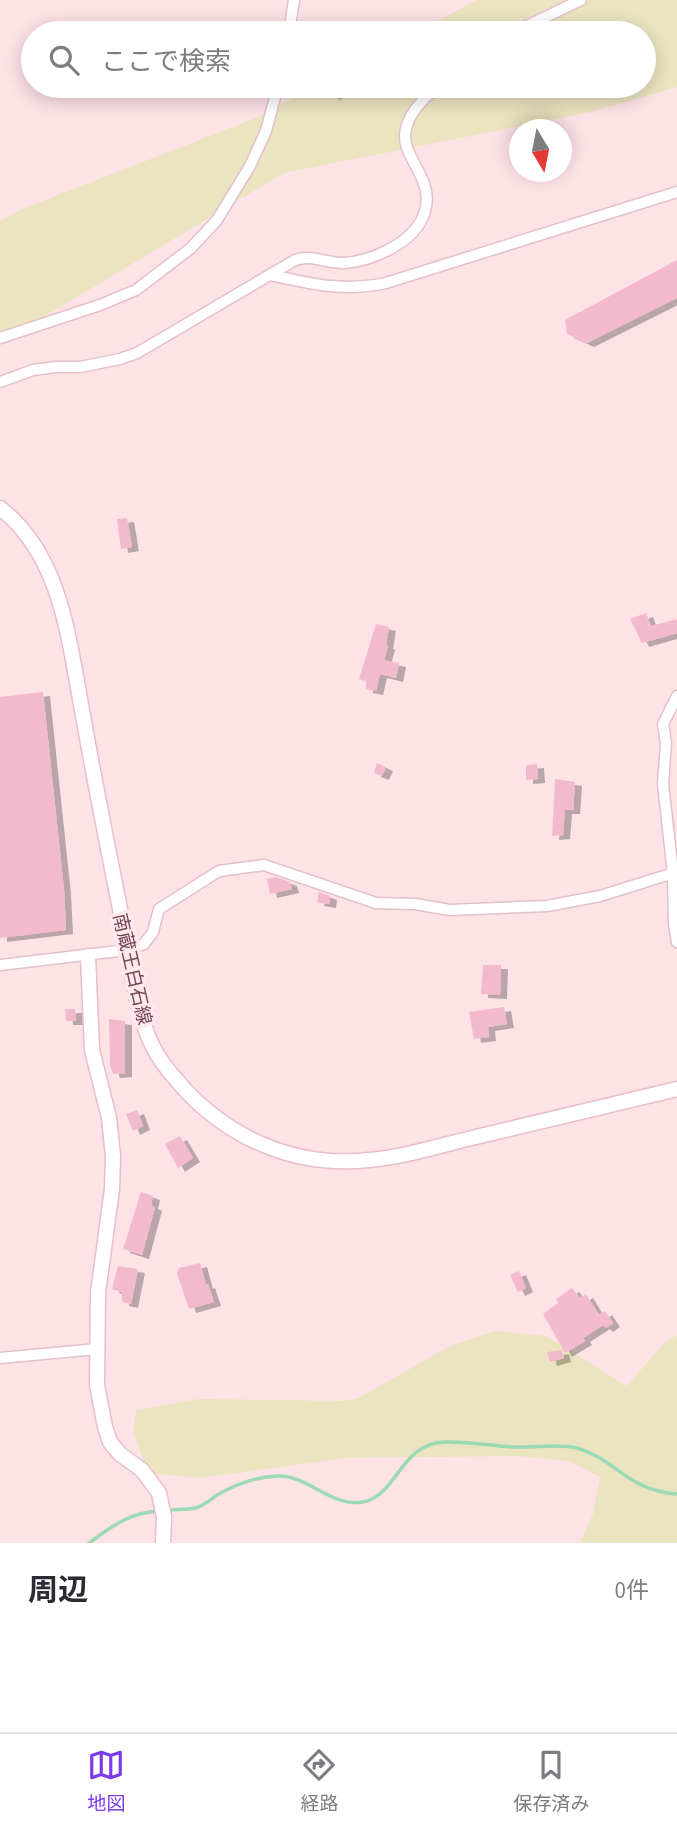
<!DOCTYPE html>
<html lang="ja">
<head>
<meta charset="utf-8">
<style>
  :root { --surface:#fff; --page:#f2f2f3; --text:#2b2b33; --muted:#7c7c81; --line:#e1e1e2; --accent:#7c3aed }
  body { margin:0; font-family:"Source Sans 3","Noto Sans JP",sans-serif; background:var(--page); color:var(--text) }
  .compass { position:absolute; left:509px; top:119px; width:63px; height:63px; border-radius:50%; background:var(--surface); box-shadow:0 4px 18px #0003; rotate:170deg }
  .list { margin:0; padding:0; list-style:none }
  h2 { display:flex; justify-content:space-between; align-items:center; height:91px; margin:0; padding:0 28px; font-size:30px }
  h2 small { font-size:23px; font-weight:400; color:var(--muted) }
  .icon { flex:none; width:38px; height:38px; fill:none; stroke:currentColor; stroke-width:2; stroke-linecap:round; stroke-linejoin:round }
  .map { position:relative; flex:none; width:677px; height:1543px; overflow:hidden }
  .search { position:absolute; background:var(--surface); box-shadow:0 4px 18px #0003; left:21px; right:21px; top:21px; height:77px; display:flex; align-items:center; gap:18px; box-sizing:border-box; padding:0 24px; border-radius:38px; color:var(--muted); font-size:26px }
  .sheet { height:189px; background:var(--surface) }
  nav { display:flex; justify-content:space-around; align-items:center; box-sizing:border-box; height:98px; border-top:2px solid var(--line); background:var(--surface); font-size:19px; color:var(--muted) }
  nav a { display:grid; justify-items:center; gap:4px }
  nav .on { color:var(--accent) }
  .map>svg:first-child { display:block }
  .green { fill:#ebe4c0 }
  .lines { fill:none; stroke-linecap:round; stroke-linejoin:round }
  .stream { stroke:#9cd9b5; stroke-width:3.5 }
  .building { fill:#f3b9cd; filter:url(#shadow) }
  .street-casing { stroke:#e4c0ca; stroke-width:13 }
  .secondary-casing { stroke:#e9bdc9; stroke-width:17 }
  .street { stroke:#fff; stroke-width:10 }
  .secondary { stroke:#fff; stroke-width:14 }
  .labels { text-anchor:middle; stroke-width:7; stroke-linejoin:round; paint-order:stroke }
  .street-label { font-size:19px; fill:#754759; stroke:#ffe9ec }
</style>
</head>
<body>
<div class="map">
<svg width="677" height="1543" viewBox="0 0 677 1543">
  <defs>
    <filter id="shadow"><feDropShadow dx="7" dy="4" stdDeviation="0" flood-color="#0004"/></filter>
  </defs>
  <rect width="100%" height="100%" fill="#fde2e6"/>
  <!-- green -->
  <g class="green">
    <path d="M477 0H677V87L595 111 284 173 0 343V221L27 207 251 120 316 86H644V33H415Z"/>
    <path d="M495 1331 546 1336 627 1386 663 1344 677 1335V1543H580L593 1514 600 1477 569 1461 518 1456 346 1458 199 1478 148 1473 133 1432 136 1410 199 1399 343 1401 357 1399 448 1347Z"/>
  </g>
  <g class="lines">
    <!-- stream -->
    <g class="stream">
      <path d="M168 1510C177 1509 186 1510 195 1508 204 1506 210 1500 217 1495 236 1484 255 1477 277 1476 308 1474 334 1511 367 1501 398 1491 402 1443 445 1442 468 1441 491 1446 514 1447 535 1448 557 1443 577 1448 617 1460 628 1491 677 1494"/>
      <path d="M89 1543C114 1525 128 1513 160 1511"/>
    </g>
  </g>
  <!-- building -->
  <g class="building">
    <path d="M312 86H341L334 96Z"/>
    <path d="M677 260V298L587 343 567 334 565 320Z"/>
    <path d="M127 518 132 547 121 549 117 519Z"/>
    <path d="M646 613 651 626 677 619V633L642 643 630 619Z"/>
    <path d="M376 624 389 627 386 645 388 646 384 660 399 663 396 678 380 674 376 691 366 689V681L359 679Z"/>
    <path d="M43 692 64 890 66 930 0 938V697Z"/>
    <path d="M377 763 386 767 382 776 374 773Z"/>
    <path d="M537 764 538 779 526 780V765Z"/>
    <path d="M555 779 575 782 573 810H565L563 835 552 836Z"/>
    <path d="M276 877 290 882 292 889 270 894 267 879Z"/>
    <path d="M319 892 330 896 329 904 317 902Z"/>
    <path d="M483 965H501L500 995 481 994Z"/>
    <path d="M504 1007 507 1024 488 1027 489 1037 474 1039 469 1012Z"/>
    <path d="M65 1009H75L76 1021H66Z"/>
    <path d="M109 1019 125 1021V1073L113 1074 110 1065Z"/>
    <path d="M137 1110 143 1126 133 1131 126 1114Z"/>
    <path d="M180 1136 193 1158 178 1168 165 1144Z"/>
    <path d="M141 1192 153 1196 151 1205 155 1207 142 1255 123 1249Z"/>
    <path d="M200 1263 206 1285 208 1284 214 1302 189 1309 177 1274 179 1268Z"/>
    <path d="M118 1266 138 1269 131 1304 122 1302V1292L112 1289Z"/>
    <path d="M519 1271 526 1288 518 1292 510 1275Z"/>
    <path d="M572 1288 580 1298 586 1294 599 1315 605 1311 613 1323 606 1328 603 1325 583 1338 585 1341 565 1353 543 1314 558 1303 556 1299Z"/>
    <path d="M562 1350 564 1358 550 1362 547 1352Z"/>
  </g>
  <g class="lines">
    <defs>
      <g id="street">
        <path d="M289 33 294 0"/>
        <path d="M512 33 581 0"/>
        <path d="M271 275C312 284 343 292 386 283L677 192"/>
        <path d="M0 338 100 305 136 290 191 248 217 220 250 166 266 131 278 86"/>
        <path d="M0 382 33 370 56 367H80L120 359 137 353 295 260C312 254 325 263 343 263 369 262 408 245 421 221 442 180 398 159 406 129 409 113 426 96 438 86"/>
        <path d="M677 696 663 724 666 743 663 784 673 873 674 925 677 942"/>
        <path d="M0 965 127 950 144 944 153 932 159 909 219 871 264 865 376 903 415 904 450 910 547 906 600 896 677 872"/>
        <path d="M0 1358 97 1349"/>
      </g>
      <g id="secondary">
        <path d="M0 508C57 552 67 627 79 693 92 769 107 844 122 919 130 961 134 1008 153 1047 160 1061 170 1073 180 1084 228 1139 296 1168 369 1160 405 1157 441 1145 476 1137 543 1121 610 1105 677 1089"/>
        <path d="M88 956 92 1050 109 1118 113 1156 112 1189 98 1293 97 1385 105 1427 110 1442 120 1454 142 1470 159 1493 164 1517 163 1543"/>
      </g>
    </defs>
    <!-- street casing -->
    <use href="#street" class="street-casing"/>
    <!-- secondary casing -->
    <use href="#secondary" class="secondary-casing"/>
    <!-- street -->
    <use href="#street" class="street"/>
    <!-- secondary -->
    <use href="#secondary" class="secondary"/>
  </g>
  <g class="labels">
    <!-- street labels -->
    <g class="street-label">
      <text transform="translate(133 969) rotate(77)" y="7">南蔵王白石線</text>
    </g>
  </g>
</svg>
<svg class="compass" viewBox="-18 -18 36 36"><path d="M0-13l5 13h-10z" fill="#e53935"/><path d="M0 13l5-13h-10z" fill="#7c7c81"/></svg>
<div class="search"><svg class="icon" aria-label="search" viewBox="0 0 24 24"><circle cx="10" cy="10" r="6"/><path d="M15 15l6 6"/></svg>ここで検索</div>
</div>
<section class="sheet">
<h2>周辺<small>0件</small></h2>
<ul class="list">
</ul>
</section>
<nav>
<a class="on"><svg class="icon" aria-label="map" viewBox="0 0 24 24"><path d="M3 6l6-2 6 2 6-2v14l-6 2-6-2-6 2zM9 4v14M15 6v14"/></svg>地図</a>
<a><svg class="icon" aria-label="directions" viewBox="0 0 24 24"><path d="M12 3l9 9-9 9-9-9zM9 14v-3h6M13 9l2 2-2 2"/></svg>経路</a>
<a><svg class="icon" aria-label="saved" viewBox="0 0 24 24"><path d="M7 4h10v16l-5-4-5 4z"/></svg>保存済み</a>
</nav>
</body>
</html>
